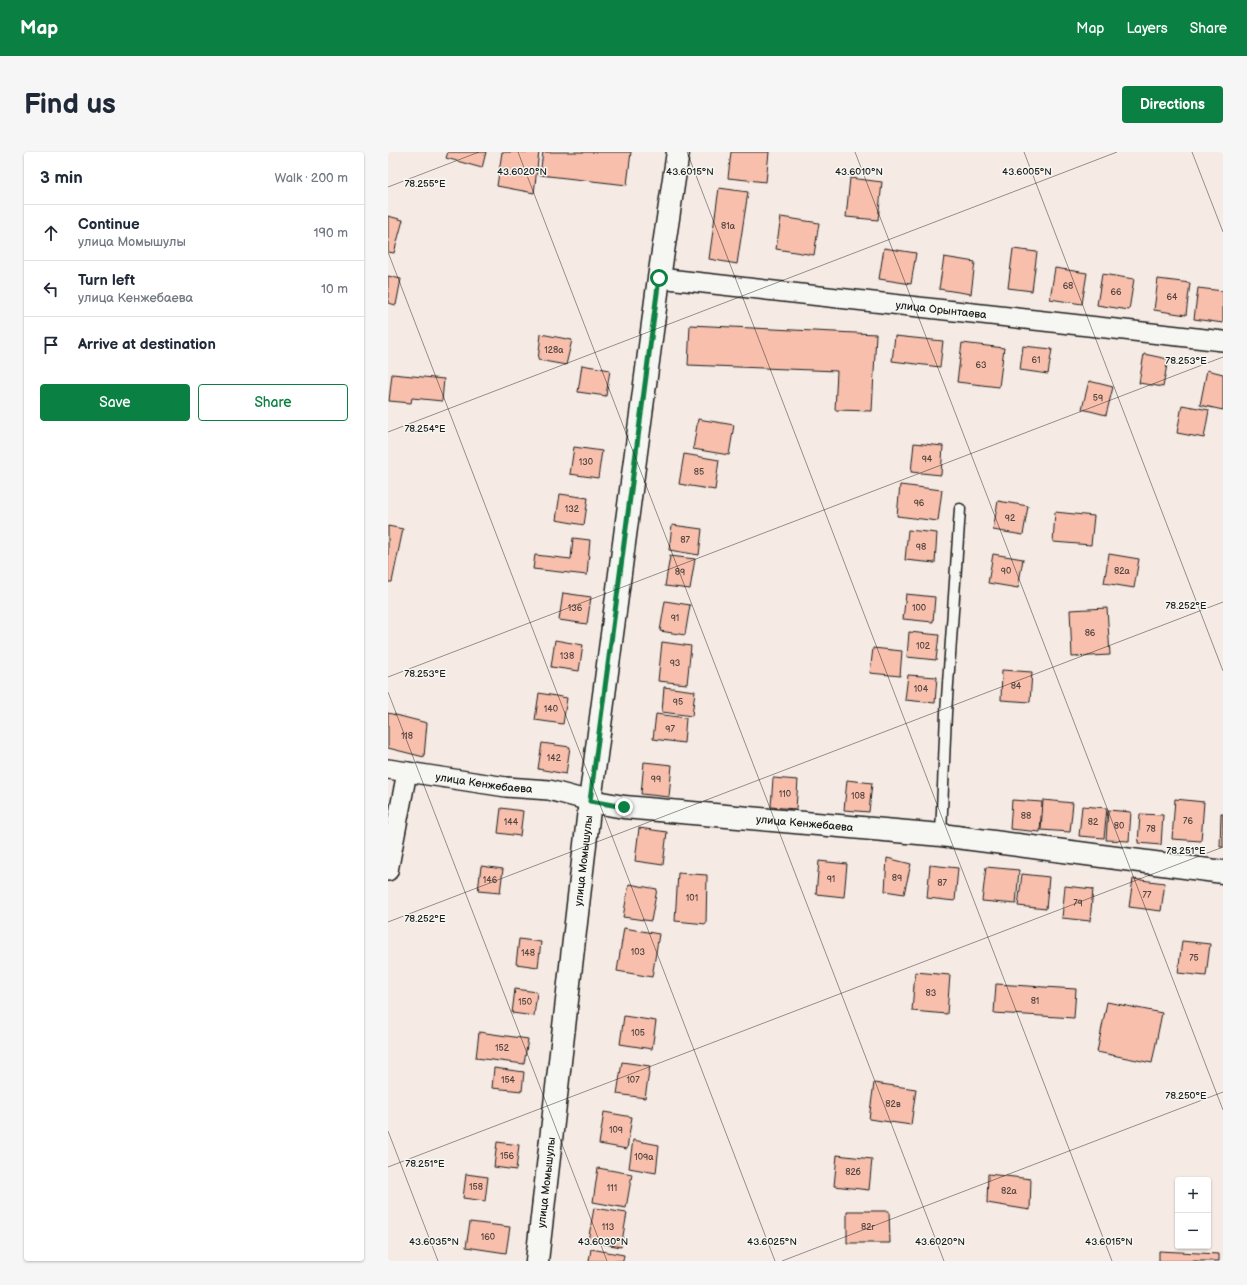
<!DOCTYPE html>
<html lang="en">
<head>
<meta charset="utf-8">
<style>
  :root { --surface:#fff; --page:#f6f6f7; --text:#1f2937; --muted:#747a83; --line:#e0e1e3; --accent:#0b8043 }
  body { margin:0; font-family:"Balsamiq Sans",sans-serif; background:var(--page); color:var(--text) }
  .controls { position:absolute; right:12px; bottom:12px; display:grid; overflow:hidden; border-radius:4px; box-shadow:0 1px 3px #0004 }
  .controls button { width:36px; height:36px; display:grid; place-items:center; padding:0; border:0; border-bottom:1px solid var(--line); background:var(--surface); color:var(--text); font:20px sans-serif }
  .stop { position:absolute; width:12px; height:12px; margin:-9px; border:3px solid #0b8043; border-radius:50%; background:#fff }
  .stop.end { background:#0b8043; border-color:#fff; box-shadow:0 1px 4px #0008 }
  .list { margin:0; padding:0; list-style:none }
  h2 { display:flex; justify-content:space-between; align-items:center; height:52px; margin:0; padding:0 16px; font-size:17px }
  h2 small { font-size:13px; font-weight:400; color:var(--muted) }
  .list li { display:grid; grid-template-columns:26px 1fr auto; gap:12px; align-items:center; box-sizing:border-box; height:56px; padding:0 16px; border-top:1px solid var(--line) }
  .list b { display:block; font-size:15px; white-space:nowrap }
  .list p { margin:0; font-size:13px; white-space:nowrap; color:var(--muted) }
  .list em { font-size:13px; font-style:normal; color:var(--muted) }
  .actions { display:flex; gap:8px; padding:12px 16px }
  .actions a { flex:1; padding:9px 0; border:1px solid var(--accent); border-radius:4px; text-align:center; font-size:14px; color:var(--accent) }
  .actions .main { background:var(--accent); color:#fff }
  .icon { flex:none; width:22px; height:22px; fill:none; stroke:currentColor; stroke-width:2; stroke-linecap:round; stroke-linejoin:round }
  .map { position:relative; flex:none; width:835px; height:1109px; overflow:hidden; border-radius:4px }
  header { display:flex; align-items:center; gap:24px; box-sizing:border-box; height:56px; padding:0 20px; background:var(--accent); color:#fff }
  header strong { font-size:19px }
  nav { display:flex; gap:22px; margin-inline-start:auto; font-size:14px }
  .intro { display:flex; align-items:center; justify-content:space-between; box-sizing:border-box; height:96px; padding:0 24px }
  h1 { margin:0; font-size:28px }
  .button { padding:10px 18px; border-radius:4px; background:var(--accent); color:#fff; font-size:14px; font-weight:700 }
  main { display:flex; gap:24px; padding:0 24px }
  aside { flex:1; background:var(--surface); border-radius:4px; box-shadow:0 1px 3px #0004 }
  .map>svg:first-child { display:block }
  .building { fill:#f7bfac; stroke:#1c1c1c }
  .lines { fill:none; stroke-linecap:round; stroke-linejoin:round }
  .lane-casing { stroke:#1c1c1c; stroke-width:13 }
  .street-casing { stroke:#1c1c1c; stroke-width:22 }
  .secondary-casing { stroke:#1c1c1c; stroke-width:25 }
  .lane { stroke:#f6f6f2; stroke-width:10 }
  .street { stroke:#f6f6f2; stroke-width:19 }
  .secondary { stroke:#f6f6f2; stroke-width:22 }
  .route { stroke:#0b8043; stroke-width:5 }
  .ticks { fill:none; stroke:#1c1c1c; stroke-width:1; stroke-opacity:0.45 }
  .labels { text-anchor:middle; stroke-width:3; stroke-linejoin:round; paint-order:stroke }
  .number-label { font-size:9px; fill:#534540 }
  .street-label { font-size:11px; fill:#1c1c1c; stroke:#f6f6f2 }
  .ticks-label { font-size:10px; text-anchor:middle; fill:#1c1c1c; stroke:#f6f6f2; stroke-width:3; stroke-linejoin:round; paint-order:stroke }
</style>
</head>
<body>
<header>
<strong>Map</strong>
<nav><a>Map</a><a>Layers</a><a>Share</a></nav>
</header>
<div class="intro"><h1>Find us</h1><a class="button">Directions</a></div>
<main>
<aside>
<h2>3 min<small>Walk · 200 m</small></h2>
<ul class="list">
<li><svg class="icon" aria-label="ahead" viewBox="0 0 24 24"><path d="M12 20V5M6 11l6-6 6 6"/></svg><div><b>Continue</b><p>улица Момышулы</p></div><em>190 m</em></li>
<li><svg class="icon" aria-label="left" viewBox="0 0 24 24"><path d="M17 20v-9H6M10 6l-5 5 5 5"/></svg><div><b>Turn left</b><p>улица Кенжебаева</p></div><em>10 m</em></li>
<li><svg class="icon" aria-label="arrive" viewBox="0 0 24 24"><path d="M6 21V4h12l-3 4 3 4H6"/></svg><div><b>Arrive at destination</b></div></li>
</ul>
<div class="actions"><a class="main">Save</a><a>Share</a></div>
</aside>
<div class="map">
<svg width="835" height="1109" viewBox="0 0 835 1109">
  <rect width="100%" height="100%" fill="#f6ebe4"/>
  <filter id="ink" filterUnits="userSpaceOnUse"><feTurbulence type="fractalNoise" baseFrequency=".025" numOctaves="2"/><feDisplacementMap in="SourceGraphic" scale="8" xChannelSelector="R" yChannelSelector="G"/><feConvolveMatrix kernelMatrix="1 2 1 2 8 2 1 2 1" color-interpolation-filters="sRGB"/></filter>
  <g filter="url(#ink)">
    <!-- building -->
    <g class="building">
      <path d="M60 0H98L94 16 58 6Z"/>
      <path d="M114 0H151L146 41 109 34Z"/>
      <path d="M155 0H243L239 33 152 23Z"/>
      <path d="M343 0H381L378 30 340 26Z"/>
      <path d="M462 26 494 30 490 68 458 65Z"/>
      <path d="M331 36 360 40 349 112 321 107Z"/>
      <path d="M0 64 15 68 6 101 0 100Z"/>
      <path d="M393 65 431 71 426 103 388 97Z"/>
      <path d="M496 96 528 101 523 132 491 127Z"/>
      <path d="M625 97 649 100 644 139 620 136Z"/>
      <path d="M556 105 587 110 583 142 551 137Z"/>
      <path d="M667 116 699 121 694 152 662 147Z"/>
      <path d="M714 122 746 127 741 158 709 153Z"/>
      <path d="M0 124 13 127 8 153 0 151Z"/>
      <path d="M770 127 802 131 798 163 766 158Z"/>
      <path d="M810 136 835 139V171L806 167Z"/>
      <path d="M302 173 488 182 484 259 447 258 449 219 300 213Z"/>
      <path d="M153 182 184 188 178 213 150 208Z"/>
      <path d="M507 184 555 189 552 215 504 209Z"/>
      <path d="M574 191 616 196 611 235 569 230Z"/>
      <path d="M635 194 664 197 660 222 632 218Z"/>
      <path d="M756 202 780 207 775 235 751 231Z"/>
      <path d="M194 213 222 218 218 244 190 240Z"/>
      <path d="M819 218 835 222V258L812 253Z"/>
      <path d="M4 222 56 227 54 249 24 246 23 251 1 249Z"/>
      <path d="M701 229 725 235 718 263 694 257Z"/>
      <path d="M794 253 821 258 816 286 789 281Z"/>
      <path d="M310 267 346 273 341 303 305 297Z"/>
      <path d="M526 291 555 294 553 323 523 320Z"/>
      <path d="M186 295 214 299 210 326 182 322Z"/>
      <path d="M296 302 331 308 327 338 291 332Z"/>
      <path d="M512 333 554 338 550 369 509 364Z"/>
      <path d="M172 342 200 346 196 373 168 368Z"/>
      <path d="M610 349 640 354 635 383 605 378Z"/>
      <path d="M667 360 706 364 703 393 665 390Z"/>
      <path d="M284 373 314 377 311 403 281 398Z"/>
      <path d="M0 374 15 377 4 430H0Z"/>
      <path d="M520 378 549 381 547 411 517 408Z"/>
      <path d="M185 386 202 388 199 423 145 417 147 403 183 407Z"/>
      <path d="M605 402 635 407 630 436 600 431Z"/>
      <path d="M721 402 751 407 746 436 716 431Z"/>
      <path d="M282 404 307 407 302 437 277 434Z"/>
      <path d="M175 441 203 445 199 472 171 468Z"/>
      <path d="M518 442 547 445 545 470 515 467Z"/>
      <path d="M277 449 302 453 297 483 272 479Z"/>
      <path d="M719 456 722 503 684 505 682 458Z"/>
      <path d="M521 480 551 483 548 508 519 505Z"/>
      <path d="M167 488 195 493 191 519 163 515Z"/>
      <path d="M274 490 303 494 299 532 270 529Z"/>
      <path d="M485 496 514 499 512 524 482 521Z"/>
      <path d="M614 518 644 520 642 550 613 548Z"/>
      <path d="M520 523 549 525 547 551 517 548Z"/>
      <path d="M276 535 307 539 304 564 274 560Z"/>
      <path d="M151 541 179 546 175 572 147 568Z"/>
      <path d="M0 561 39 571 36 605 0 596Z"/>
      <path d="M268 562 298 566 296 591 265 587Z"/>
      <path d="M154 591 182 595 178 622 150 617Z"/>
      <path d="M256 610 284 613 281 645 253 642Z"/>
      <path d="M385 626 410 628 408 657 383 655Z"/>
      <path d="M459 628 484 631 481 660 456 658Z"/>
      <path d="M787 647 816 650 813 689 784 687Z"/>
      <path d="M624 648 654 650 652 680 622 677Z"/>
      <path d="M655 648 685 651 682 680 653 678Z"/>
      <path d="M694 654 719 656 716 686 691 684Z"/>
      <path d="M113 656 135 659 132 684 110 681Z"/>
      <path d="M720 658 743 660 741 689 718 688Z"/>
      <path d="M752 662 775 663 773 693 750 691Z"/>
      <path d="M833 662H835V695H832Z"/>
      <path d="M251 676 279 680 275 713 247 709Z"/>
      <path d="M499 706 523 712 516 742 497 739Z"/>
      <path d="M431 709 459 712 456 745 428 742Z"/>
      <path d="M542 713 570 716 567 749 539 746Z"/>
      <path d="M93 714 115 717 112 741 90 739Z"/>
      <path d="M598 715 631 718 628 752 594 749Z"/>
      <path d="M290 721 319 723 318 772 287 769Z"/>
      <path d="M634 722 661 725 658 757 630 754Z"/>
      <path d="M745 727 777 731 773 759 741 755Z"/>
      <path d="M241 732 269 737 263 769 235 765Z"/>
      <path d="M677 734 705 737 702 769 674 766Z"/>
      <path d="M236 776 271 782 264 825 229 819Z"/>
      <path d="M131 787 153 790 150 815 128 812Z"/>
      <path d="M794 789 822 792 818 824 790 821Z"/>
      <path d="M527 820 562 823 559 862 524 859Z"/>
      <path d="M608 832 688 837 686 866 606 861Z"/>
      <path d="M127 837 149 840 146 864 124 861Z"/>
      <path d="M719 850 774 861 764 911 709 900Z"/>
      <path d="M236 864 268 869 264 897 232 892Z"/>
      <path d="M91 880 140 887 136 912 88 906Z"/>
      <path d="M234 910 262 914 257 946 229 942Z"/>
      <path d="M106 916 136 920 134 939 104 936Z"/>
      <path d="M486 931 528 937 523 973 481 967Z"/>
      <path d="M216 960 244 965 239 997 211 992Z"/>
      <path d="M245 988 271 993 268 1021 241 1016Z"/>
      <path d="M109 990 131 993 128 1018 106 1015Z"/>
      <path d="M449 1003 484 1007 481 1038 446 1034Z"/>
      <path d="M210 1016 244 1022 238 1056 205 1050Z"/>
      <path d="M78 1022 100 1025 97 1049 75 1046Z"/>
      <path d="M600 1022 643 1027 642 1058 599 1051Z"/>
      <path d="M206 1056 239 1061 233 1095 200 1089Z"/>
      <path d="M459 1059H501L502 1091H459Z"/>
      <path d="M82 1070 122 1075 118 1101 78 1095Z"/>
      <path d="M203 1097 236 1103 235 1109H201Z"/>
      <path d="M771 1099 831 1102V1109H771Z"/>
    </g>
    <g class="lines">
      <defs>
        <path id="lane" d="M553 683 558 561 572 357"/>
        <g id="street">
          <path id="s1" d="M271 126 835 189"/>
          <path id="s2" d="M0 617 118 635 161 638 202 649"/>
          <path d="M0 719 19 620"/>
        </g>
        <g id="secondary">
          <path id="s3" d="M202 649 236 655 553 683 835 720"/>
          <path id="s4" d="M149 1109 202 649 271 126 290 0"/>
        </g>
      </defs>
      <!-- lane casing -->
      <use href="#lane" class="lane-casing"/>
      <!-- street casing -->
      <use href="#street" class="street-casing"/>
      <!-- secondary casing -->
      <use href="#secondary" class="secondary-casing"/>
      <!-- lane -->
      <use href="#lane" class="lane"/>
      <!-- street -->
      <use href="#street" class="street"/>
      <!-- secondary -->
      <use href="#secondary" class="secondary"/>
    </g>
  </g>
  <g class="lines" filter="url(#ink)">
    <!-- route -->
    <path class="route" d="M236 655 202 649 271 126"/>
  </g>
  <!-- ticks -->
  <path class="ticks" d="M130 0 556 1109M299 0 724 1109M467 0 835 958M636 0 835 519M804 0 835 80M0 35 91 0M0 100 387 1109M0 280 729 0M0 525 835 205M0 540 219 1109M0 770 835 450M0 979 50 1109M0 1015 835 695M394 1109 835 940"/>
  <g class="labels">
    <!-- number labels -->
    <g class="number-label">
      <text x="340" y="77">81а</text>
      <text x="680" y="137">68</text>
      <text x="728" y="143">66</text>
      <text x="784" y="148">64</text>
      <text x="166" y="201">128а</text>
      <text x="648" y="211">61</text>
      <text x="593" y="216">63</text>
      <text x="710" y="249">59</text>
      <text x="539" y="310">94</text>
      <text x="198" y="313">130</text>
      <text x="311" y="323">85</text>
      <text x="531" y="354">96</text>
      <text x="184" y="360">132</text>
      <text x="622" y="369">92</text>
      <text x="297" y="391">87</text>
      <text x="533" y="398">98</text>
      <text x="618" y="422">90</text>
      <text x="734" y="422">82а</text>
      <text x="292" y="423">89</text>
      <text x="187" y="459">136</text>
      <text x="531" y="459">100</text>
      <text x="287" y="469">91</text>
      <text x="702" y="484">86</text>
      <text x="535" y="497">102</text>
      <text x="179" y="507">138</text>
      <text x="287" y="514">93</text>
      <text x="628" y="537">84</text>
      <text x="533" y="540">104</text>
      <text x="290" y="553">95</text>
      <text x="163" y="560">140</text>
      <text x="282" y="580">97</text>
      <text x="19" y="587">118</text>
      <text x="166" y="609">142</text>
      <text x="268" y="630">99</text>
      <text x="397" y="645">110</text>
      <text x="470" y="647">108</text>
      <text x="638" y="667">88</text>
      <text x="800" y="672">76</text>
      <text x="123" y="673">144</text>
      <text x="705" y="673">82</text>
      <text x="731" y="677">80</text>
      <text x="763" y="680">78</text>
      <text x="509" y="729">89</text>
      <text x="443" y="730">91</text>
      <text x="102" y="731">146</text>
      <text x="554" y="734">87</text>
      <text x="759" y="746">77</text>
      <text x="304" y="749">101</text>
      <text x="690" y="754">79</text>
      <text x="250" y="803">103</text>
      <text x="140" y="804">148</text>
      <text x="806" y="809">75</text>
      <text x="543" y="844">83</text>
      <text x="647" y="852">81</text>
      <text x="137" y="853">150</text>
      <text x="250" y="884">105</text>
      <text x="114" y="899">152</text>
      <text x="120" y="931">154</text>
      <text x="245" y="931">107</text>
      <text x="505" y="955">82в</text>
      <text x="228" y="981">109</text>
      <text x="119" y="1007">156</text>
      <text x="256" y="1008">109а</text>
      <text x="465" y="1023">82б</text>
      <text x="88" y="1038">158</text>
      <text x="224" y="1039">111</text>
      <text x="621" y="1042">82а</text>
      <text x="220" y="1078">113</text>
      <text x="480" y="1078">82г</text>
      <text x="100" y="1088">160</text>
    </g>
    <!-- street labels -->
    <g class="street-label">
      <text dy="4" stroke="none"><textPath href="#s1" startOffset="284">улица Орынтаева</textPath></text>
      <text dy="4" stroke="none"><textPath href="#s2" startOffset="97">улица Кенжебаева</textPath></text>
      <text dy="4" stroke="none"><textPath href="#s3" startOffset="216">улица Кенжебаева</textPath></text>
      <text dy="4" stroke="none"><textPath href="#s4" startOffset="403">улица Момышулы</textPath></text>
      <text dy="4" stroke="none"><textPath href="#s4" startOffset="79">улица Момышулы</textPath></text>
    </g>
  </g>
  <g class="ticks-label">
    <text x="134" y="23">43.6020°N</text>
    <text x="302" y="23">43.6015°N</text>
    <text x="471" y="23">43.6010°N</text>
    <text x="639" y="23">43.6005°N</text>
    <text x="37" y="35">78.255°E</text>
    <text x="798" y="212">78.253°E</text>
    <text x="37" y="280">78.254°E</text>
    <text x="798" y="457">78.252°E</text>
    <text x="37" y="525">78.253°E</text>
    <text x="798" y="702">78.251°E</text>
    <text x="37" y="770">78.252°E</text>
    <text x="798" y="947">78.250°E</text>
    <text x="37" y="1015">78.251°E</text>
    <text x="46" y="1093">43.6035°N</text>
    <text x="215" y="1093">43.6030°N</text>
    <text x="384" y="1093">43.6025°N</text>
    <text x="552" y="1093">43.6020°N</text>
    <text x="721" y="1093">43.6015°N</text>
  </g>
</svg>
<div class="controls">
<button>+</button>
<button>−</button>
</div>
<div class="stop" style="left:271px;top:126px"></div>
<div class="stop end" style="left:236px;top:655px"></div>
</div>
</main>
</body>
</html>
